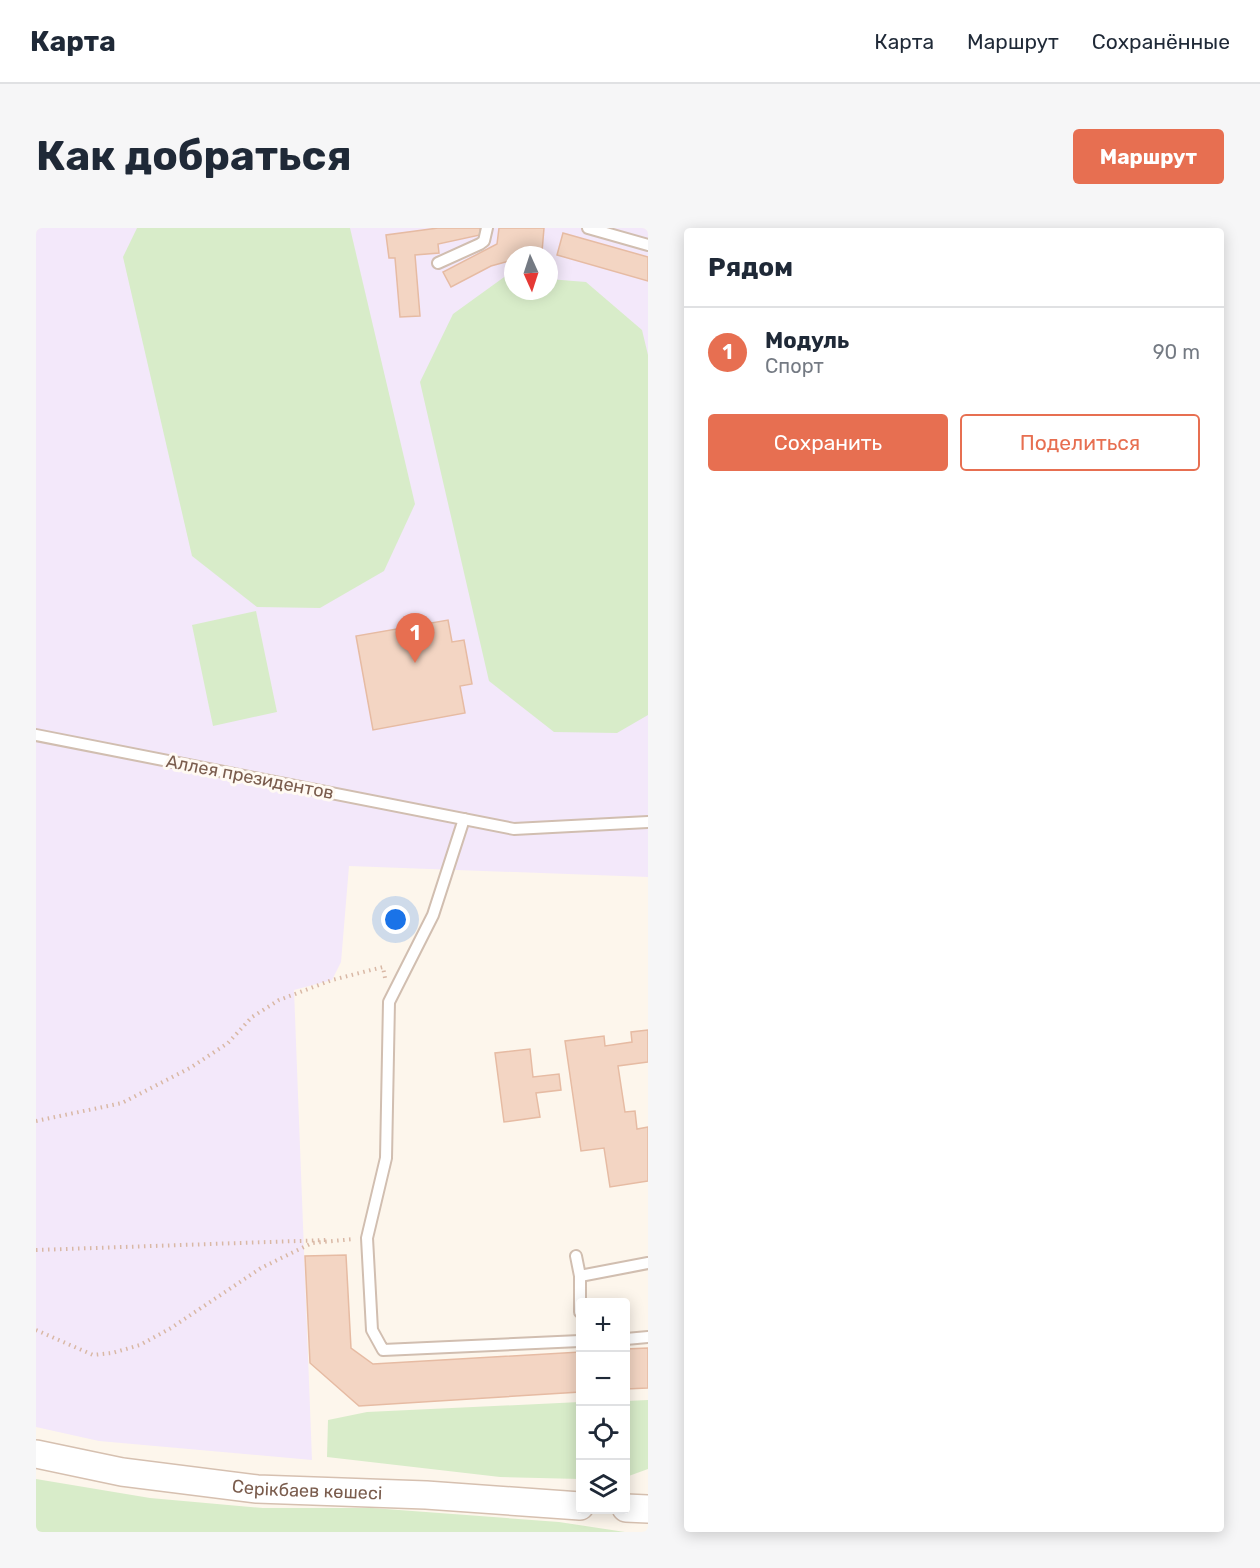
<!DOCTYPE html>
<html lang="ru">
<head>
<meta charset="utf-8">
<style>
  :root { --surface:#fff; --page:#f6f6f7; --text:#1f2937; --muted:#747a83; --line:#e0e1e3; --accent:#e76f51 }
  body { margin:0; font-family:Rubik,sans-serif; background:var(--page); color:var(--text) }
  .controls { position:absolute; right:18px; bottom:18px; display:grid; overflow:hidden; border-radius:6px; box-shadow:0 3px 15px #0003 }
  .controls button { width:54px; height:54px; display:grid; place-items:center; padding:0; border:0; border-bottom:2px solid var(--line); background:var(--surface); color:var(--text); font:30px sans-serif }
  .compass { position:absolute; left:468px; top:18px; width:54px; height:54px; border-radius:50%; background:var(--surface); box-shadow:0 3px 15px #0003; rotate:177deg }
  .you { position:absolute; left:360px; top:692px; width:21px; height:21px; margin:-15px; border:4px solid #fff; border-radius:50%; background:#1a73e8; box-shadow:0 0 0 9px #1a73e833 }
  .badge { display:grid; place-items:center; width:39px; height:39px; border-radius:50%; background:var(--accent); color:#fff; font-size:20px; font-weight:700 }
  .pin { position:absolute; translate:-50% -50px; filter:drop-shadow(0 2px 3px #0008) }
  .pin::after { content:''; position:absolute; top:32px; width:21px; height:18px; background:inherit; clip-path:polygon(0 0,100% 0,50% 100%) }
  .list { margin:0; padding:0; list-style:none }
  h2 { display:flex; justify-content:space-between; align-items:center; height:78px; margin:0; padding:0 24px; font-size:26px }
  h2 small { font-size:20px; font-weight:400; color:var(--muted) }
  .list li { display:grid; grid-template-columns:39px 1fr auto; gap:18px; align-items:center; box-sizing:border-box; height:90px; padding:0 24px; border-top:2px solid var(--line) }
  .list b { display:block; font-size:22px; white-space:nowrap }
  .list p { margin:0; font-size:20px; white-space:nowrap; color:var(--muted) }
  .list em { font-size:20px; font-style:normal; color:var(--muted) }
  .actions { display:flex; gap:12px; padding:18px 24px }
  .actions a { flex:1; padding:14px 0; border:2px solid var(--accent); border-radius:6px; text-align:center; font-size:21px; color:var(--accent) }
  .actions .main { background:var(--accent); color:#fff }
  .icon { flex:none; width:33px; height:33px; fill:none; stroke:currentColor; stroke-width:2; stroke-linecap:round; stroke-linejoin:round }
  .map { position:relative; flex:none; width:612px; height:1304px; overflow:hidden; border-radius:6px }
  header { display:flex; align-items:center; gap:36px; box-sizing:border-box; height:84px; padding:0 30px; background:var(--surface); border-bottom:2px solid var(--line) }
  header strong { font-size:28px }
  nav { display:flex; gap:33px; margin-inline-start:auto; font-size:21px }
  .intro { display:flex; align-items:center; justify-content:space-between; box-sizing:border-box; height:144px; padding:0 36px }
  h1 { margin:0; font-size:42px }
  .button { padding:15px 27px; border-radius:6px; background:var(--accent); color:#fff; font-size:21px; font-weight:700 }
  main { display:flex; gap:36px; padding:0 36px }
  aside { flex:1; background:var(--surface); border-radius:6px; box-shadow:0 3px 15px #0003 }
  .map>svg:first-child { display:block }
  .education { fill:#f3e8fa; fill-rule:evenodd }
  .green { fill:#d8ecc9 }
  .building { fill:#f3d5c3; stroke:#e6bba3; stroke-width:1.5 }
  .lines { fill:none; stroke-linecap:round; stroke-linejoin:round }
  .service-casing { stroke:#d1beb0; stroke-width:14 }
  .secondary-casing { stroke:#d6c0b0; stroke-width:30 }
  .path { stroke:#d9b8a5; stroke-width:4; stroke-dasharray:1.5 4.5; stroke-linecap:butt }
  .service { stroke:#fff; stroke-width:10 }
  .secondary { stroke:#fff; stroke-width:27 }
  .labels { text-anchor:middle; stroke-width:6; stroke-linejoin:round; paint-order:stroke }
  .street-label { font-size:18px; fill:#7a5c4d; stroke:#fffaf3 }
</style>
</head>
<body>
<header>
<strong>Карта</strong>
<nav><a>Карта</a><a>Маршрут</a><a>Сохранённые</a></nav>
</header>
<div class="intro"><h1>Как добраться</h1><a class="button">Маршрут</a></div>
<main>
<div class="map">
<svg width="612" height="1304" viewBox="0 0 612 1304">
  <rect width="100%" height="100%" fill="#fdf6ec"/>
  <!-- education -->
  <path class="education" d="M0 0H612V649L313 638 305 734 296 752 258 762 276 1232 63 1213 0 1199ZM477 27H513V63H477Z"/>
  <!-- green -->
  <g class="green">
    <path d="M101 0H314L379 276 348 343 284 380 221 379 156 328 87 29Z"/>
    <path d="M471 47H477V63H513V51L550 54 606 102 612 127V487L581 505 518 504 453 453 384 154 417 86Z"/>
    <path d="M220 383 241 484 177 498 156 397Z"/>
    <path d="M612 1172V1241L590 1249V1173Z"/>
    <path d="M544 1174V1251L464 1249 291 1229 292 1192 331 1184Z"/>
    <path d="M0 1251 114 1270 227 1280H336L523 1294 589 1304H0Z"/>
  </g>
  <!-- building -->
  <g class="building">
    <path d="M402 0H444V7L402 16 403 25 379 27 384 88 364 89 359 30H353L350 7Z"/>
    <path d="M463 0H508L506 24 494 27H477V32L455 38 415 59 407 44 461 16Z"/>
    <path d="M527 5 612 29V53L521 27Z"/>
    <path d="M412 392 416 414 428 412 436 456 424 458 429 485 337 502 320 408Z"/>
    <path d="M612 802V834L582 838 589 884 599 883 601 901 612 899V953L574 959 568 920 545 923 529 813 568 808 569 818 596 814 595 804Z"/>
    <path d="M494 821 497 849 523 846 525 862 500 865 504 889 468 894 459 825Z"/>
    <path d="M310 1027 315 1120 337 1136 544 1124V1164L323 1178 274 1135 269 1028Z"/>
    <path d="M612 1120V1160L590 1161V1121Z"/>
  </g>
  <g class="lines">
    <defs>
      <g id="service">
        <path d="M552 0 612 17"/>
        <path d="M402 35 444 16 448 13 451 0"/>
        <path d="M0 507 478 601 612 594"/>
        <path d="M428 591 397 687 353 774 350 930 331 1010 336 1102 347 1122 544 1113"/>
        <path d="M540 1028 544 1048V1084"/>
        <path d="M544 1048 612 1035"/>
        <path d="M590 1111 612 1109"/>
      </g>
      <g id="secondary">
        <path id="s1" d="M0 1226 86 1244 221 1261 390 1267 544 1278"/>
        <path d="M590 1280 612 1281"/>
      </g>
    </defs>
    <!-- service casing -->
    <use href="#service" class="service-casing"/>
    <!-- secondary casing -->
    <use href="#secondary" class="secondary-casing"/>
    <!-- path -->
    <g class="path">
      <path d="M0 893 86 875 154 840 192 815 216 789 243 772 296 752 347 739 349 750"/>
      <path d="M0 1022 291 1012"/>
      <path d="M0 1102 57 1127 76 1125 104 1117 135 1100 225 1040 276 1015 318 1011"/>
    </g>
    <!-- service -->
    <use href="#service" class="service"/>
    <!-- secondary -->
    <use href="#secondary" class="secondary"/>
  </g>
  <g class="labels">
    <!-- street labels -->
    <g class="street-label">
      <text transform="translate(214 549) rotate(11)" y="6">Аллея президентов</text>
      <text dy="6" stroke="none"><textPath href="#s1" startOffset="274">Серікбаев көшесі</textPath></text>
    </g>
  </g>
</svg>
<div class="controls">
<button>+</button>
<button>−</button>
<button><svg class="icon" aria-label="locate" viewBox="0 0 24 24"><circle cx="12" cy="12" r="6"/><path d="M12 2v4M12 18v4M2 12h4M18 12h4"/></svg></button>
<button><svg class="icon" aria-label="layers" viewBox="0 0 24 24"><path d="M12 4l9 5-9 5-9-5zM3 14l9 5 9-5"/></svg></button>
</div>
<svg class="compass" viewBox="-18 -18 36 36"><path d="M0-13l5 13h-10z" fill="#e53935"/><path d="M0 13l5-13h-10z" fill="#747a83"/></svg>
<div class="you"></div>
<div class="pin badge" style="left:379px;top:435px">1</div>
</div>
<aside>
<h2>Рядом<small></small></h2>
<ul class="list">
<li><span class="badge">1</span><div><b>Модуль</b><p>Спорт</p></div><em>90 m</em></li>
</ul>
<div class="actions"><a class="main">Сохранить</a><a>Поделиться</a></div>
</aside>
</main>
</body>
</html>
